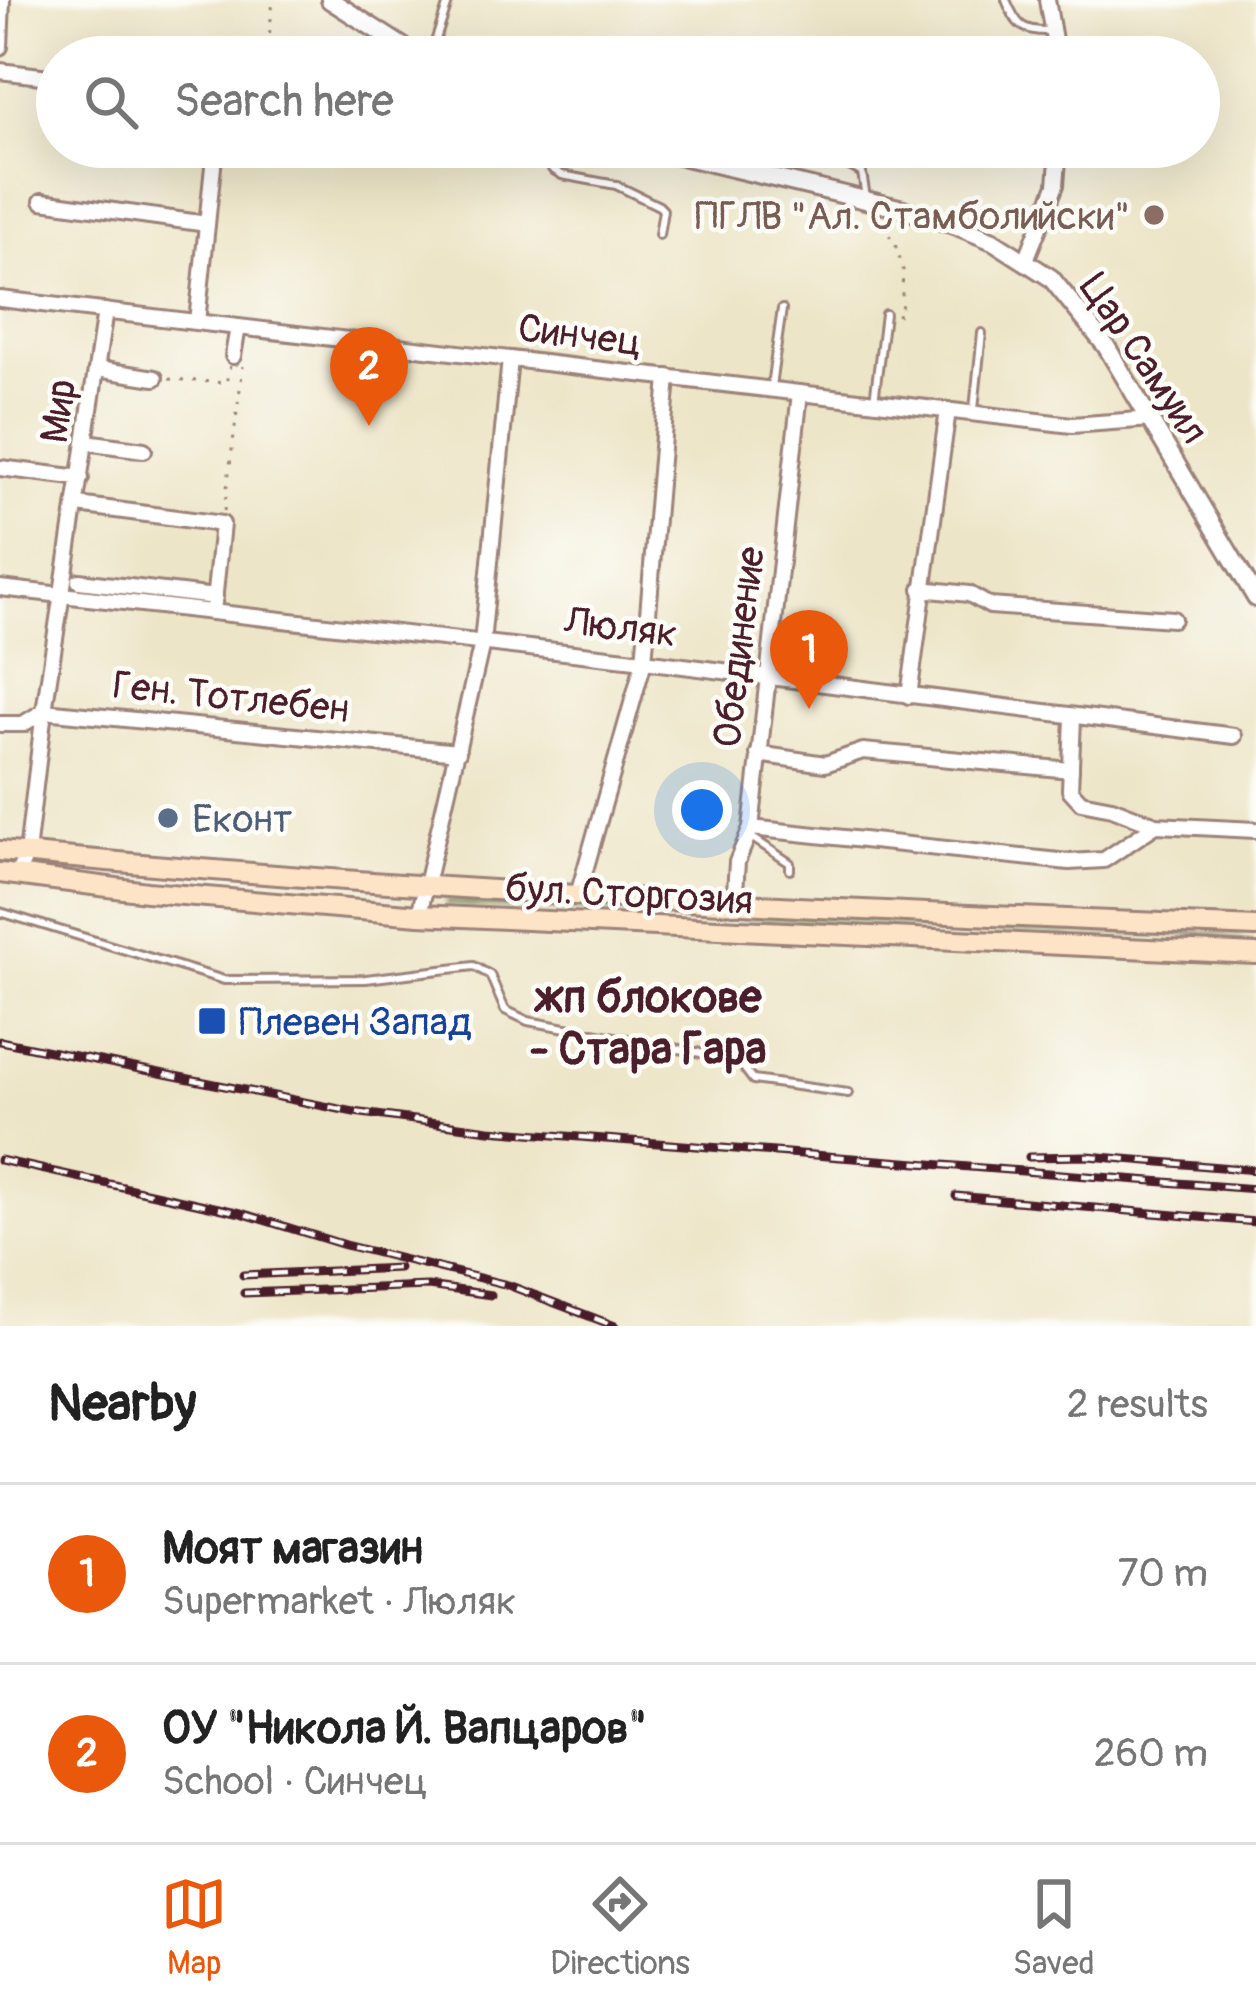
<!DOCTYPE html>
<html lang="en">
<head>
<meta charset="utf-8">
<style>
  :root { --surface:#fff; --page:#f2f2f2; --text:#222; --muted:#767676; --line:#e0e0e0; --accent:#ea580c }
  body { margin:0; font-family:Pangolin,sans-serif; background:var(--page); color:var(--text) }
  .you { position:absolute; left:702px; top:810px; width:42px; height:42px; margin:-30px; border:9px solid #fff; border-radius:50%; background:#1a73e8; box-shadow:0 0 0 18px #1a73e833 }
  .badge { display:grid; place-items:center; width:78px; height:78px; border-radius:50%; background:var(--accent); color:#fff; font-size:39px; font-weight:700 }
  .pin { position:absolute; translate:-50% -99px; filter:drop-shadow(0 3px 6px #0008) }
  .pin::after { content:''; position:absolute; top:63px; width:42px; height:36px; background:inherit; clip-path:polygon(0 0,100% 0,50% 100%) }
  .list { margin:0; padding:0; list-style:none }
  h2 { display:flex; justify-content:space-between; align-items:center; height:156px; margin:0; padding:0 48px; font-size:51px }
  h2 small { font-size:39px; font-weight:400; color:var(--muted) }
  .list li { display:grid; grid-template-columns:78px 1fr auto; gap:36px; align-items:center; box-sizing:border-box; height:180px; padding:0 48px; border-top:3px solid var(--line) }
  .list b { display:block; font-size:45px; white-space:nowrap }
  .list p { margin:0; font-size:39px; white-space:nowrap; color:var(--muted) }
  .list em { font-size:39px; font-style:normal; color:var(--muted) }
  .icon { flex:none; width:66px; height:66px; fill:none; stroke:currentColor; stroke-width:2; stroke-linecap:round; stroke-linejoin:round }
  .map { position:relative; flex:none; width:1256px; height:1326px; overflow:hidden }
  .search { position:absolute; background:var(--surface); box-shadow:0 12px 48px #0002; left:36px; right:36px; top:36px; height:132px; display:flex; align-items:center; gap:30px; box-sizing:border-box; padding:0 42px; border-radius:66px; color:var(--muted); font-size:45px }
  .sheet { height:516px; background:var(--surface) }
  nav { display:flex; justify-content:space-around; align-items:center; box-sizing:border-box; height:168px; border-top:3px solid var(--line); background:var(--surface); font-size:33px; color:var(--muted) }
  nav a { display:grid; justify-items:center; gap:6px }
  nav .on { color:var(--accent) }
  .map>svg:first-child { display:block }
  .green { fill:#97ca7a; stroke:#707452; stroke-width:3 }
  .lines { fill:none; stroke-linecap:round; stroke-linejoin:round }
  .service-casing { stroke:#9c8279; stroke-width:12 }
  .minor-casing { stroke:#9c8279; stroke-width:20 }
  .tertiary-casing { stroke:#9c8279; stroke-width:22 }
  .secondary-casing { stroke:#9c8279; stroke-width:24 }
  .path { stroke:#9c8279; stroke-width:3; stroke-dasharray:3 9; stroke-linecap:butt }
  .service { stroke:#fff; stroke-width:6 }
  .minor { stroke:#fff; stroke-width:14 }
  .tertiary { stroke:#fff; stroke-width:16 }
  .secondary { stroke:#fee4c6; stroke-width:18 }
  .rail-casing { stroke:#4a1f2b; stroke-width:9 }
  .rail { stroke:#fdfcf7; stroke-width:4.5; stroke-dasharray:14; stroke-linecap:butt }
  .education-dot { fill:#8d6e63; stroke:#fdfcf7; stroke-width:4.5 }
  .service-dot { fill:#5c6f8a; stroke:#fdfcf7; stroke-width:4.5 }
  .transit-dot { fill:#1a4fb4; stroke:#fdfcf7; stroke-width:4.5 }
  .labels { text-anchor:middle; stroke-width:9; stroke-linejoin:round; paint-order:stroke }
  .education-label { font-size:39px; fill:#785e54; stroke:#fdfcf7; text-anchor:end }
  .street-label { font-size:39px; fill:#4a1f2b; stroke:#fdfcf7 }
  .service-label { font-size:39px; fill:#4e5e75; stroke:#fdfcf7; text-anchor:start }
  .transit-label { font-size:39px; fill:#164399; stroke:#fdfcf7; text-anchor:start }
  .quarter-label { font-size:45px; font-weight:bold; fill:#4a1f2b; stroke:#fdfcf7 }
</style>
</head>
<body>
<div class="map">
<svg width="1256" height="1326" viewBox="0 0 1256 1326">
  <rect width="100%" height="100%" fill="#fdfcf7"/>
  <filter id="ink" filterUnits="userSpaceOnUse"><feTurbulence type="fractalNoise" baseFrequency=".00833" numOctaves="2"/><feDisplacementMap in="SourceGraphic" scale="24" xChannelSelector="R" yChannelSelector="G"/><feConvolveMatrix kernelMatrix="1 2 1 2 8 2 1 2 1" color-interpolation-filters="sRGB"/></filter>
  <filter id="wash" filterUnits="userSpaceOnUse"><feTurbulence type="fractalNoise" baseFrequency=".004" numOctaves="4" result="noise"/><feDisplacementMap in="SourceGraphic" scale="48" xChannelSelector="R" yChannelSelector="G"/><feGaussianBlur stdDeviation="2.7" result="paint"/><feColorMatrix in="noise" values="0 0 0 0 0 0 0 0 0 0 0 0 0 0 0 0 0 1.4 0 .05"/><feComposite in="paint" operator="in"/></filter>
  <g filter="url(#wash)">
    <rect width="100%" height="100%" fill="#ede5c7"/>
    <!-- green -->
    <path class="green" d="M447 900 1242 934H1051L447 905Z"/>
  </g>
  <g filter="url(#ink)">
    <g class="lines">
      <defs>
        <g id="service">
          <path d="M1006 0C1017 26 1022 32 1051 31"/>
          <path d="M430 57 449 0"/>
          <path d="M562 57 572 48 601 57"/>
          <path d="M552 147V169L562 175 616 185 659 206 663 210 659 235"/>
          <path d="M737 164C781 155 822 148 862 173L866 197"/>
          <path d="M771 386 782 309"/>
          <path d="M874 401 885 314"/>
          <path d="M974 409 982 333"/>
          <path d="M751 837 790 863V870"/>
          <path d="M0 912 224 980 366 979 474 966 490 975 505 1010 528 1021 728 1058 740 1063 753 1080 848 1093"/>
        </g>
        <g id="minor">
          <path d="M1047 0 1057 57"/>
          <path d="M0 47 2 0"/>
          <path d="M0 71 57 78"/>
          <path d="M42 201 207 224"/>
          <path d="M1026 260 1056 185 1059 147"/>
          <path d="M0 299 1072 425 1152 419"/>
          <path d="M197 322 215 147"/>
          <path d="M233 356 238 327"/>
          <path d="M97 369 155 378"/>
          <path d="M86 442 144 450"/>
          <path d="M0 468 81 478"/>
          <path d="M78 505 222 524 213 612"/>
          <path d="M79 581 215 597"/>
          <path d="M0 588 644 661 1234 736"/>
          <path d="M921 589 969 594 990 606 1173 619"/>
          <path d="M909 696 948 410"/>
          <path d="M1073 718 1070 790 1081 802 1112 808 1156 825 1256 830"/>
          <path d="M0 724H23L44 711 458 752"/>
          <path d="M758 754 825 764 863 751 1071 770"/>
          <path d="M751 828 1069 862 1104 860 1156 825"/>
          <path d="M17 875 27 853 44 711 105 311"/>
          <path d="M578 895 644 661 668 377"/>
          <path d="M734 906 737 862 751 828 800 393"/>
          <path d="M419 915 482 643 510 359"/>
        </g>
        <g id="tertiary">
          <path d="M330 0 419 57"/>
          <path d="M644 147 903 209 957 226 993 241 1051 278 1106 346 1256 598"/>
        </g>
        <g id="secondary">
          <path d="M0 851C418 892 837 910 1256 927"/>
          <path d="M0 873 147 892 419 915 1256 954"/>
        </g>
      </defs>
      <!-- service casing -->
      <use href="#service" class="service-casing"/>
      <!-- minor casing -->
      <use href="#minor" class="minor-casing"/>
      <!-- tertiary casing -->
      <use href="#tertiary" class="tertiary-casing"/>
      <!-- secondary casing -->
      <use href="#secondary" class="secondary-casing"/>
      <!-- path -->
      <g class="path">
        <path d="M267 57 273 0"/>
        <path d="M875 216 895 243 903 270 901 315 892 314"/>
        <path d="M169 379 226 383 230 366"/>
        <path d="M224 511 243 366"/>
      </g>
      <!-- service -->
      <use href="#service" class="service"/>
      <!-- minor -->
      <use href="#minor" class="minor"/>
      <!-- tertiary -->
      <use href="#tertiary" class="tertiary"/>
      <!-- secondary -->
      <use href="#secondary" class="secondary"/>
      <defs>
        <g id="rail">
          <path d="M0 1041 354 1112 489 1130 1256 1189"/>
          <path d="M1029 1157 1088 1156 1256 1170"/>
          <path d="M0 1160 241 1213 345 1245 508 1285 615 1326"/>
          <path d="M956 1196 1256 1222"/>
          <path d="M243 1275 399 1268"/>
          <path d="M244 1293 428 1286 491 1295"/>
        </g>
      </defs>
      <!-- rail casing -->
      <use href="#rail" class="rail-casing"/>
      <!-- rail -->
      <use href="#rail" class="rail"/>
    </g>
  </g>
  <!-- markers -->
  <circle class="education-dot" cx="1154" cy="215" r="12"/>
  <circle class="service-dot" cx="168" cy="818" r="12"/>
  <rect class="transit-dot" x="197" y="1006" width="30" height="30" rx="6"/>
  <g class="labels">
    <!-- education labels -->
    <g class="education-label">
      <text x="1130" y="229">ПГЛВ "Ал. Стамболийски"</text>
    </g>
    <!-- street labels -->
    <g class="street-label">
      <text transform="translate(580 334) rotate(7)" y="14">Синчец</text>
      <text transform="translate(1145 358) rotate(56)" y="14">Цар Самуил</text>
      <text transform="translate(57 411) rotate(-82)" y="14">Мир</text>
      <text transform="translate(621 626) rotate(7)" y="14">Люляк</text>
      <text transform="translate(738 647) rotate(-83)" y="14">Обединение</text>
      <text transform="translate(231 696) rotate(6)" y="14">Ген. Тотлебен</text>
      <text transform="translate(629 893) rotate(3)" y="14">бул. Сторгозия</text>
    </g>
    <!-- service labels -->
    <g class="service-label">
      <text x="192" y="832">Еконт</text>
    </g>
    <!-- transit labels -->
    <g class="transit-label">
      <text x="239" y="1035">Плевен Запад</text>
    </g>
    <!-- quarter labels -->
    <g class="quarter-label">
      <text x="648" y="1012">жп блокове<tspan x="648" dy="52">- Стара Гара</tspan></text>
    </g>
  </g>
</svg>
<div class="you"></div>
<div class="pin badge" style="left:809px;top:709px">1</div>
<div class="pin badge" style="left:369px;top:426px">2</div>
<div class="search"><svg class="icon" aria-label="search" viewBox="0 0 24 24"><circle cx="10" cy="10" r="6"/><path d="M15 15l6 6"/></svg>Search here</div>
</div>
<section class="sheet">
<h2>Nearby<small>2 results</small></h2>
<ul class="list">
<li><span class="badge">1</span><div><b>Моят магазин</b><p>Supermarket · Люляк</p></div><em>70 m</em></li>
<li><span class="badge">2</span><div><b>ОУ &quot;Никола Й. Вапцаров&quot;</b><p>School · Синчец</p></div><em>260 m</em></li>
</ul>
</section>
<nav>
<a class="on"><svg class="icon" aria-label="map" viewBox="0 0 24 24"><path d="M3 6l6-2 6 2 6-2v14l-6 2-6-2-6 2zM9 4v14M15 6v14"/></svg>Map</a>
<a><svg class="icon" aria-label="directions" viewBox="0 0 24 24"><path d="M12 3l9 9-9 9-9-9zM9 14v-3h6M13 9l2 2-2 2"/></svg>Directions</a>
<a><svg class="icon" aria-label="saved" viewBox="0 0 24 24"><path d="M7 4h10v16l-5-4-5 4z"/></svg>Saved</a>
</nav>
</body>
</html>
